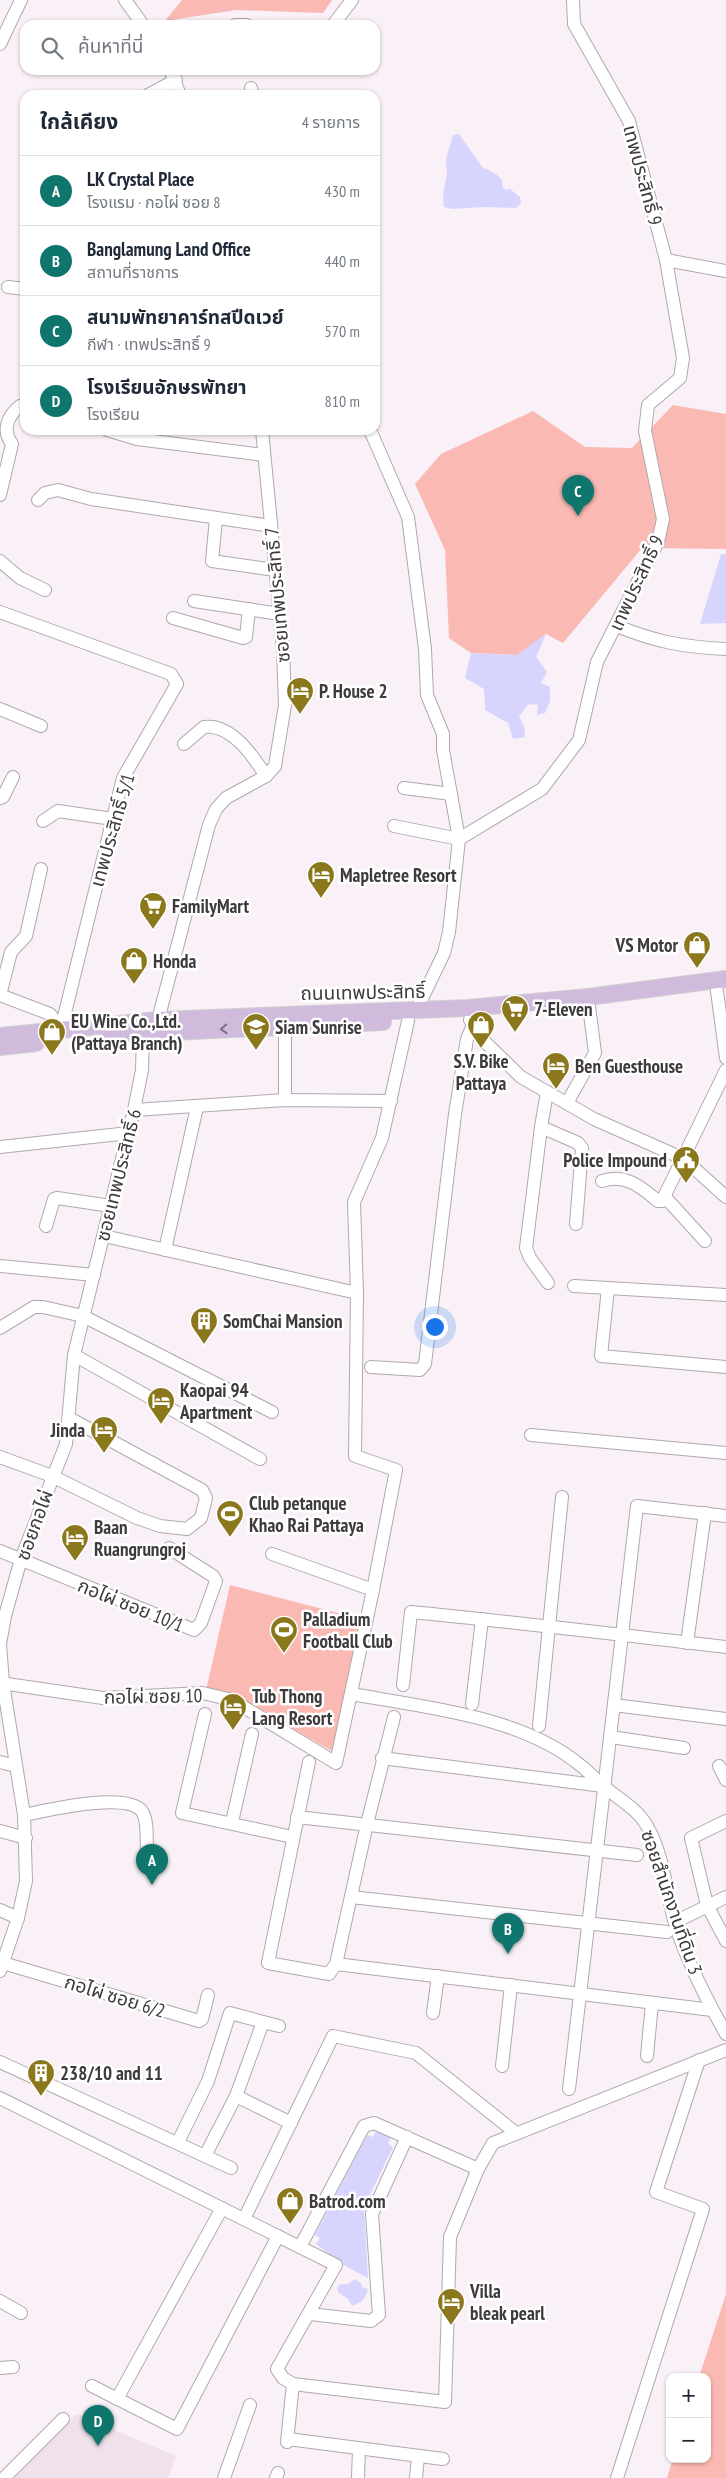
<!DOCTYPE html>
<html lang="th">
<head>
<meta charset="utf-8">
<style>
  :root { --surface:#fff; --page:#f2f2f3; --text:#1f2937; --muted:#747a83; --line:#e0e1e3; --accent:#0f766e }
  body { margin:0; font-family:"PT Sans Narrow","Noto Sans Thai",sans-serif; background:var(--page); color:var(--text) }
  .controls { position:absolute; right:15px; bottom:15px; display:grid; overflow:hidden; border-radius:10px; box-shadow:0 1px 4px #0004 }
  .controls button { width:45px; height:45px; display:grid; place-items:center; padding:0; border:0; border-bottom:1px solid var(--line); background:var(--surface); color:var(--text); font:25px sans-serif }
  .you { position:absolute; left:434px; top:1326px; width:18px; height:18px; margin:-12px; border:4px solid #fff; border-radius:50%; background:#1a73e8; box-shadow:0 0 0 8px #1a73e833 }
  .badge { display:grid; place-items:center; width:32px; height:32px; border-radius:50%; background:var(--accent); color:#fff; font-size:16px; font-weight:700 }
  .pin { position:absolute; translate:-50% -41px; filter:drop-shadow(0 1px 2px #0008) }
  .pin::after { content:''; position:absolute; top:26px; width:18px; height:15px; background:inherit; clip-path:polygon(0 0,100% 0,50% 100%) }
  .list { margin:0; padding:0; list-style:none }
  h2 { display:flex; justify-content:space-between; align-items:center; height:65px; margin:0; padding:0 20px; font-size:21px }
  h2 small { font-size:16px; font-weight:400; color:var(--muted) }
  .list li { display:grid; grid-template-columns:32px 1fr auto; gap:15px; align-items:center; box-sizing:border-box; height:70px; padding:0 20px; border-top:1px solid var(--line) }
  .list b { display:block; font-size:19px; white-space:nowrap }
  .list p { margin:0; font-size:16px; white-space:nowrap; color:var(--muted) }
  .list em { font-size:16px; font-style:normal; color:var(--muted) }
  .icon { flex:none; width:28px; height:28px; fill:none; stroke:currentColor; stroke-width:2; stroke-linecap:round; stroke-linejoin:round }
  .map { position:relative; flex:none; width:726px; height:2478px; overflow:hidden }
  .search { position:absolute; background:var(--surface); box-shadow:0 1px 4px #0004; left:20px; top:20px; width:360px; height:55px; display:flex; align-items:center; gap:12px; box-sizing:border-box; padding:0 18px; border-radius:15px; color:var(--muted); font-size:19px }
  .panel { position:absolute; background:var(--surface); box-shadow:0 1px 4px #0004; left:20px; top:90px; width:360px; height:345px; border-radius:15px }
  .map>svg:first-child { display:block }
  .built { fill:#f1e1ec }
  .green { fill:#fab9b3 }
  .water { fill:#d7d5fe }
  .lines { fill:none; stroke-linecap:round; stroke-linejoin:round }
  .minor-casing { stroke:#b0a8ae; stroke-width:14 }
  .major-casing { stroke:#d1d0d0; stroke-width:18 }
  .minor { stroke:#fff; stroke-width:12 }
  .major { stroke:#d0bbdd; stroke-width:16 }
  .oneway { stroke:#786e7d }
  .labels { text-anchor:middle; stroke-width:5; stroke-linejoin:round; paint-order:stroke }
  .street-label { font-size:19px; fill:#3e3a3d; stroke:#fff }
  .poi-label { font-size:19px; font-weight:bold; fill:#3e3a3d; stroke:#fff; text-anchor:start }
</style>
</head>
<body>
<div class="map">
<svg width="726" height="2478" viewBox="0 0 726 2478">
  <rect width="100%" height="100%" fill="#f9f1f7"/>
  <!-- built -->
  <path class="built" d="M76 2414 176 2456 168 2478H13Z"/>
  <!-- green -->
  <g class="green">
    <path d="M182 0H332L323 13 236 10 165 21Z"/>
    <path d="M673 405 726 414V549L642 548 563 643 546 634 517 655 471 653 449 638 445 550 415 484 441 454 533 411 585 447 632 448Z"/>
    <path d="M230 1585 361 1619 332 1751 233 1695 206 1690Z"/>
    <path d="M726 2294V2478H667L673 2459H707V2377H699Z"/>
  </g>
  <!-- water -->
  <g class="water">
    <path d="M459 134 483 168C489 170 498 174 501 179 504 184 500 186 506 190L510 189 520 197 521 203 516 208 482 207 452 209 444 207 443 196 447 173 446 159 453 135Z"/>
    <path d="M721 554H726V623L700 624Z"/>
    <path d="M546 634 536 657 547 672 541 683 550 687V701L545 713 537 715 538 705 529 704 519 716 524 726 525 737 513 739 508 723 485 710 484 689 465 678 471 653 517 655Z"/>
    <path d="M376 2130 391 2138 388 2144 393 2147 364 2207 368 2278 345 2266 316 2244 320 2238 315 2235 367 2135 373 2137Z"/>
    <path d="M355 2279 362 2284V2287L368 2289C365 2299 363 2302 352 2306L348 2299 339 2293 337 2289 340 2284H348Z"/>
  </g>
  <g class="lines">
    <defs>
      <g id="minor">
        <path d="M125 0 143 25"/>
        <path d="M235 25H247"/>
        <path d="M333 25 352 0"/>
        <path d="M0 44 21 0"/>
        <path d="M170 70 180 95"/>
        <path d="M251 88 253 95"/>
        <path d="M148 95 176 80"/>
        <path d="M666 260 726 271"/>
        <path d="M8 287 25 289"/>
        <path d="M107 430 137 439 264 455"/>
        <path d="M370 430 408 517 425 649 427 695 443 734V750L459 839 449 932 444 953 416 1011"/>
        <path d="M0 495 12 444C2 431 7 416 20 406L25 407"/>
        <path d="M38 500 45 493 58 490 91 499 271 526"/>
        <path d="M216 518 212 561 275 570"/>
        <path d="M0 561 20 578 45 590"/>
        <path d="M194 601 280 614"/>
        <path d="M0 612 171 674 177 684 123 778 61 1029"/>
        <path d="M173 618 243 638 246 637 249 609"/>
        <path d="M617 626C656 642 684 647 726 649"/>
        <path d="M0 709 41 726"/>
        <path d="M184 744 204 727C231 723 253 756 266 776"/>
        <path d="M404 788 451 794"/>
        <path d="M0 798 3 797 13 777"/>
        <path d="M43 821 58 811 113 819"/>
        <path d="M394 826 459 839"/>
        <path d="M459 839 542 789 579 740 597 662 658 542 663 519 645 431 648 405 680 378 683 358 666 260 629 121 574 24 573 0"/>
        <path d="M717 991 726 1058"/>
        <path d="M0 995 11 952 26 936 41 869"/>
        <path d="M0 995 50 1014 61 1029"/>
        <path d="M158 1020 209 825 216 809 226 798 266 776 275 766 285 705 283 649 262 430"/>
        <path d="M470 1020 486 1043 521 1077 594 1119 684 1159 726 1197"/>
        <path d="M547 1092 541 1127 526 1248 530 1258 548 1283"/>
        <path d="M285 1100V1026"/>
        <path d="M567 1103 595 1053 589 1006"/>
        <path d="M134 1110 285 1100 391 1101"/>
        <path d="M541 1127 578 1143 582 1148 576 1224"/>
        <path d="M0 1147 129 1133"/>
        <path d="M602 1181C625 1173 641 1187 658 1201H662L726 1070"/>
        <path d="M665 1197 705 1241"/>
        <path d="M46 1226 54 1199 57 1198 111 1206"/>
        <path d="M104 1236 357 1293"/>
        <path d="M165 1250 197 1107"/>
        <path d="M0 1266 94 1275"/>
        <path d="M574 1286 608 1288"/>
        <path d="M726 1295 608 1288 601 1356 726 1367"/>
        <path d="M0 1328 34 1307H43L83 1316 272 1412"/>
        <path d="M74 1355 260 1459"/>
        <path d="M371 1367 420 1370 425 1364 455 1114 467 1039 473 1025"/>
        <path d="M531 1435 726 1453"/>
        <path d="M0 1457 52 1476 137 1518 160 1526 187 1529 201 1518 206 1498 202 1490 69 1418"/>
        <path d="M0 1551 194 1630 201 1623 216 1581 213 1576 169 1548"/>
        <path d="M272 1554 373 1590"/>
        <path d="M687 1643 705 1513"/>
        <path d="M0 1683 103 1698 203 1693 232 1700 336 1763 373 1590 396 1470 355 1456 357 1293 354 1202 382 1138 408 1021"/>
        <path d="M403 1685 411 1612C516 1622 621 1635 726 1647"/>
        <path d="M351 1694C424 1707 521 1716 580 1765 588 1771 595 1779 602 1785 617 1798 637 1808 647 1826 663 1853 666 1890 674 1920 684 1955 708 2002 726 2034"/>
        <path d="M472 1704 482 1619"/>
        <path d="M614 1705 726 1719"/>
        <path d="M205 1714 182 1813 292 1837"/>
        <path d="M539 1726 562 1497"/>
        <path d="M611 1737 684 1748"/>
        <path d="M382 1758 603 1786"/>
        <path d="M0 1762 16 1766"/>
        <path d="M309 1762 268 1963 329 1974 336 1964 367 1824 394 1717"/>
        <path d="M719 1766 726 1780"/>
        <path d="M24 1815C48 1810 123 1792 141 1810 149 1819 146 1843 147 1855"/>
        <path d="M297 1817 637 1855"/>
        <path d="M726 1821 691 1838 707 1905 726 1941"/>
        <path d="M232 1822 252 1734"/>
        <path d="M0 1831 26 1838"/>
        <path d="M351 1897 667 1932"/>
        <path d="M0 1910 18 1918"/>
        <path d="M675 1922 726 1897"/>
        <path d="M3 1963 199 2021 202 2019 208 1995"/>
        <path d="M336 1964 712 2010"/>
        <path d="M0 1971 18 1918 26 1881 24 1815 3 1683 0 1644 5 1616 21 1559 66 1444 74 1355 134 1110 142 1070 143 1033"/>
        <path d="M433 2013 438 1976"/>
        <path d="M263 2022 279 2026"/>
        <path d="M647 2056 652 2003"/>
        <path d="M0 2062 231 2168"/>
        <path d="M502 2066 511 1985"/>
        <path d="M569 2089 637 1506 726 1516"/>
        <path d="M236 2096 291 2123"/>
        <path d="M0 2098 336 2265 277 2369 283 2378 293 2384 445 2402 450 2237 478 2169 493 2143 726 2050"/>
        <path d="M180 2138 208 2081 230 2013 263 2022 236 2096 208 2150"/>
        <path d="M244 2219 333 2036 416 2053 516 2133"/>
        <path d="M300 2247 364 2126 374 2123 478 2169"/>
        <path d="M0 2301 21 2313"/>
        <path d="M310 2314 371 2321 379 2315 372 2214 407 2137"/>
        <path d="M0 2368 13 2367"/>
        <path d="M92 2386 177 2429 278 2236"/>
        <path d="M117 2399 222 2208"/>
        <path d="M288 2439 443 2459"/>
        <path d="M287 2442 293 2384"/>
        <path d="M4 2478 63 2419"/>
        <path d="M224 2478 250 2405"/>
        <path d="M276 2478 278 2473"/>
        <path d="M358 2478 359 2449"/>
        <path d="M416 2478 418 2457"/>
        <path d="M617 2478 703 2209 656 2192 699 2060"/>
      </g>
      <g id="major">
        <path d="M110 1035 383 1022"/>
        <path d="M0 1036 158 1020 468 1008 588 997 726 979"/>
        <path d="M0 1047 36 1043"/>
      </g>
    </defs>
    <!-- minor casing -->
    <use href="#minor" class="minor-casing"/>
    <!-- major casing -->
    <use href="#major" class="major-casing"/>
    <!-- minor -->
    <use href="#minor" class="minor"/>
    <!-- major -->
    <use href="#major" class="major"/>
  </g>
  <!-- one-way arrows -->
  <defs><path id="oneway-chevron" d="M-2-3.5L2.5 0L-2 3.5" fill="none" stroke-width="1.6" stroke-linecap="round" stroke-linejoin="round" transform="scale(1.25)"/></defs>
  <use class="oneway" href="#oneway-chevron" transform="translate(224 1029) rotate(177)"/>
  <!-- icons -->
  <defs>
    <symbol id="hotel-pin" viewBox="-11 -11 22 30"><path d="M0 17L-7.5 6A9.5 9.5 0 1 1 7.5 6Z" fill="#8b781d" stroke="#fff"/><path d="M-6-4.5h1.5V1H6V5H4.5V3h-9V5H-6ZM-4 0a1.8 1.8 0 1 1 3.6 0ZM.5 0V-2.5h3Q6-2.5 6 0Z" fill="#fff"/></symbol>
    <symbol id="supermarket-pin" viewBox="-11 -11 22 30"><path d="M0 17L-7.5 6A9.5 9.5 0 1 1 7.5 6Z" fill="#8b781d" stroke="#fff"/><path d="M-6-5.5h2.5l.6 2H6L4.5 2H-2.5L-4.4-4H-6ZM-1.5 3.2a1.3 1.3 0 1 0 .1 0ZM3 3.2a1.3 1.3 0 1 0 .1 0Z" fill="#fff"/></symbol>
    <symbol id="shop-pin" viewBox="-11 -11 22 30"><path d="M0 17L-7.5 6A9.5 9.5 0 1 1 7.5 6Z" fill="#8b781d" stroke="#fff"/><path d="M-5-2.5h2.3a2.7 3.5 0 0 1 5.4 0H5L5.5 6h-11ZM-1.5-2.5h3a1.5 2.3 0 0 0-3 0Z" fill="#fff"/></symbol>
    <symbol id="school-pin" viewBox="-11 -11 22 30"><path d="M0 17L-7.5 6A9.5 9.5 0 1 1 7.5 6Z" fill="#8b781d" stroke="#fff"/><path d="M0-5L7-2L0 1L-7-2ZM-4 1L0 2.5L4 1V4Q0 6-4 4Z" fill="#fff"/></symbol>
    <symbol id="civic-pin" viewBox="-11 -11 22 30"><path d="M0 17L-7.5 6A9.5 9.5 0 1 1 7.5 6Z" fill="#8b781d" stroke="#fff"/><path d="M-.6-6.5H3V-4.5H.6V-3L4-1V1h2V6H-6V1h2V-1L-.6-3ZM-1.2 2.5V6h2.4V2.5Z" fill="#fff"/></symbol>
    <symbol id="building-pin" viewBox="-11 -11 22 30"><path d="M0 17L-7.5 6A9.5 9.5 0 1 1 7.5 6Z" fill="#8b781d" stroke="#fff"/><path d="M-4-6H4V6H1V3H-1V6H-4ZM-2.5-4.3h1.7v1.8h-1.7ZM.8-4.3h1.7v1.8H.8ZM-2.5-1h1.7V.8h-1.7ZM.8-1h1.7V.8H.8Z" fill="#fff"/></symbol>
    <symbol id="stadium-pin" viewBox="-11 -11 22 30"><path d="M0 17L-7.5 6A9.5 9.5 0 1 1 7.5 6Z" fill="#8b781d" stroke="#fff"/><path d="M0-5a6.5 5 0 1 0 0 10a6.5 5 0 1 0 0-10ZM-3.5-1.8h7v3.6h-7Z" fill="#fff"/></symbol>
  </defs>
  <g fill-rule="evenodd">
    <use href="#hotel-pin" x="284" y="675" width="32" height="43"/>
    <use href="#hotel-pin" x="305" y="859" width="32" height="43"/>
    <use href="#supermarket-pin" x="137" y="890" width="32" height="43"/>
    <use href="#shop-pin" x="681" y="929" width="32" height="43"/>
    <use href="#shop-pin" x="118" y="945" width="32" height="43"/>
    <use href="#supermarket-pin" x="499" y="993" width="32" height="43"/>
    <use href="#shop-pin" x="465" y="1009" width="32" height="43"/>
    <use href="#school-pin" x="240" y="1011" width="32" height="43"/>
    <use href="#shop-pin" x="36" y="1016" width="32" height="43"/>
    <use href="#hotel-pin" x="540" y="1050" width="32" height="43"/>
    <use href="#civic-pin" x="670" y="1144" width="32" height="43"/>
    <use href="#building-pin" x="188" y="1305" width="32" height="43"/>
    <use href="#hotel-pin" x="145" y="1385" width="32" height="43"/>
    <use href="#hotel-pin" x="88" y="1414" width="32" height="43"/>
    <use href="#stadium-pin" x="214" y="1498" width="32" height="43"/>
    <use href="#hotel-pin" x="59" y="1522" width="32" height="43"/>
    <use href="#stadium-pin" x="268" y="1614" width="32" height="43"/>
    <use href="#hotel-pin" x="217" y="1691" width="32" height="43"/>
    <use href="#building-pin" x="25" y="2057" width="32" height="43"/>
    <use href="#shop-pin" x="274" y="2185" width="32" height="43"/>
    <use href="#hotel-pin" x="435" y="2286" width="32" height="43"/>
  </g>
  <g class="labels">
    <!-- street labels -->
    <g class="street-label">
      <text transform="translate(643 175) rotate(75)" y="7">เทพประสิทธิ์ 9</text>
      <text transform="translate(636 583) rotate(-65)" y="7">เทพประสิทธิ์ 9</text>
      <text transform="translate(277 595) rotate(-95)" y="7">ซอยเทพประสิทธิ์ 7</text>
      <text transform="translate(112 830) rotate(-74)" y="7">เทพประสิทธิ์ 5/1</text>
      <text transform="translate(363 992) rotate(-1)" y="7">ถนนเทพประสิทธิ์</text>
      <text transform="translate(118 1175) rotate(-76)" y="7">ซอยเทพประสิทธิ์ 6</text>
      <text transform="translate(34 1525) rotate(-70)" y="7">ซอยกอไผ่</text>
      <text transform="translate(131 1605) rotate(22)" y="7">กอไผ่ ซอย 10/1</text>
      <text transform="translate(153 1696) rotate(-1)" y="7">กอไผ่ ซอย 10</text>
      <text transform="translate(672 1902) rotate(71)" y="7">ซอยสำนักงานที่ดิน 3</text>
      <text transform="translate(115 1996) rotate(17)" y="7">กอไผ่ ซอย 6/2</text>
    </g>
    <!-- poi labels -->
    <g class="poi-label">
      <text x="319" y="698">P. House 2</text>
      <text x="340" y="882">Mapletree Resort</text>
      <text x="172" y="913">FamilyMart</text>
      <text x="678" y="952" text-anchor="end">VS Motor</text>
      <text x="153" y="968">Honda</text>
      <text x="534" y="1016">7-Eleven</text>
      <text x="71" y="1028">EU Wine Co.,Ltd.<tspan x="71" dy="22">(Pattaya Branch)</tspan></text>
      <text x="275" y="1034">Siam Sunrise</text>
      <text x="481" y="1068" text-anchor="middle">S.V. Bike<tspan x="481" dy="22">Pattaya</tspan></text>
      <text x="575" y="1073">Ben Guesthouse</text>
      <text x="667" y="1167" text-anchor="end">Police Impound</text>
      <text x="223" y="1328">SomChai Mansion</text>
      <text x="180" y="1397">Kaopai 94<tspan x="180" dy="22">Apartment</tspan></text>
      <text x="85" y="1437" text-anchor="end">Jinda</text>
      <text x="249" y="1510">Club petanque<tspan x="249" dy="22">Khao Rai Pattaya</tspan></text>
      <text x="94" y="1534">Baan<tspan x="94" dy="22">Ruangrungroj</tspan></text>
      <text x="303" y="1626">Palladium<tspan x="303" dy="22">Football Club</tspan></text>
      <text x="252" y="1703">Tub Thong<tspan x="252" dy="22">Lang Resort</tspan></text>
      <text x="60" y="2080">238/10 and 11</text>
      <text x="309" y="2208">Batrod.com</text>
      <text x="470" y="2298">Villa<tspan x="470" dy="22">bleak pearl</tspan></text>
    </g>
  </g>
</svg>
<div class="controls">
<button>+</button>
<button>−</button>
</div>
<div class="you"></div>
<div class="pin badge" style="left:152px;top:1885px">A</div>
<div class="pin badge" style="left:508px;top:1954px">B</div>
<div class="pin badge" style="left:578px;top:516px">C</div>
<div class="pin badge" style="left:98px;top:2446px">D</div>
<div class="search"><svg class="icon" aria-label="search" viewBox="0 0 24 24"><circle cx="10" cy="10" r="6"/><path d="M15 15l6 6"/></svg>ค้นหาที่นี่</div>
<section class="panel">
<h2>ใกล้เคียง<small>4 รายการ</small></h2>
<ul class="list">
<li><span class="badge">A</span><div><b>LK Crystal Place</b><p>โรงแรม · กอไผ่ ซอย 8</p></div><em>430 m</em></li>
<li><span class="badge">B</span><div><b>Banglamung Land Office</b><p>สถานที่ราชการ</p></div><em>440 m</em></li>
<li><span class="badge">C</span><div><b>สนามพัทยาคาร์ทสปีดเวย์</b><p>กีฬา · เทพประสิทธิ์ 9</p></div><em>570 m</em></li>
<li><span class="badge">D</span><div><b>โรงเรียนอักษรพัทยา</b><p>โรงเรียน</p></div><em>810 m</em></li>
</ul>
</section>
</div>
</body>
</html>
